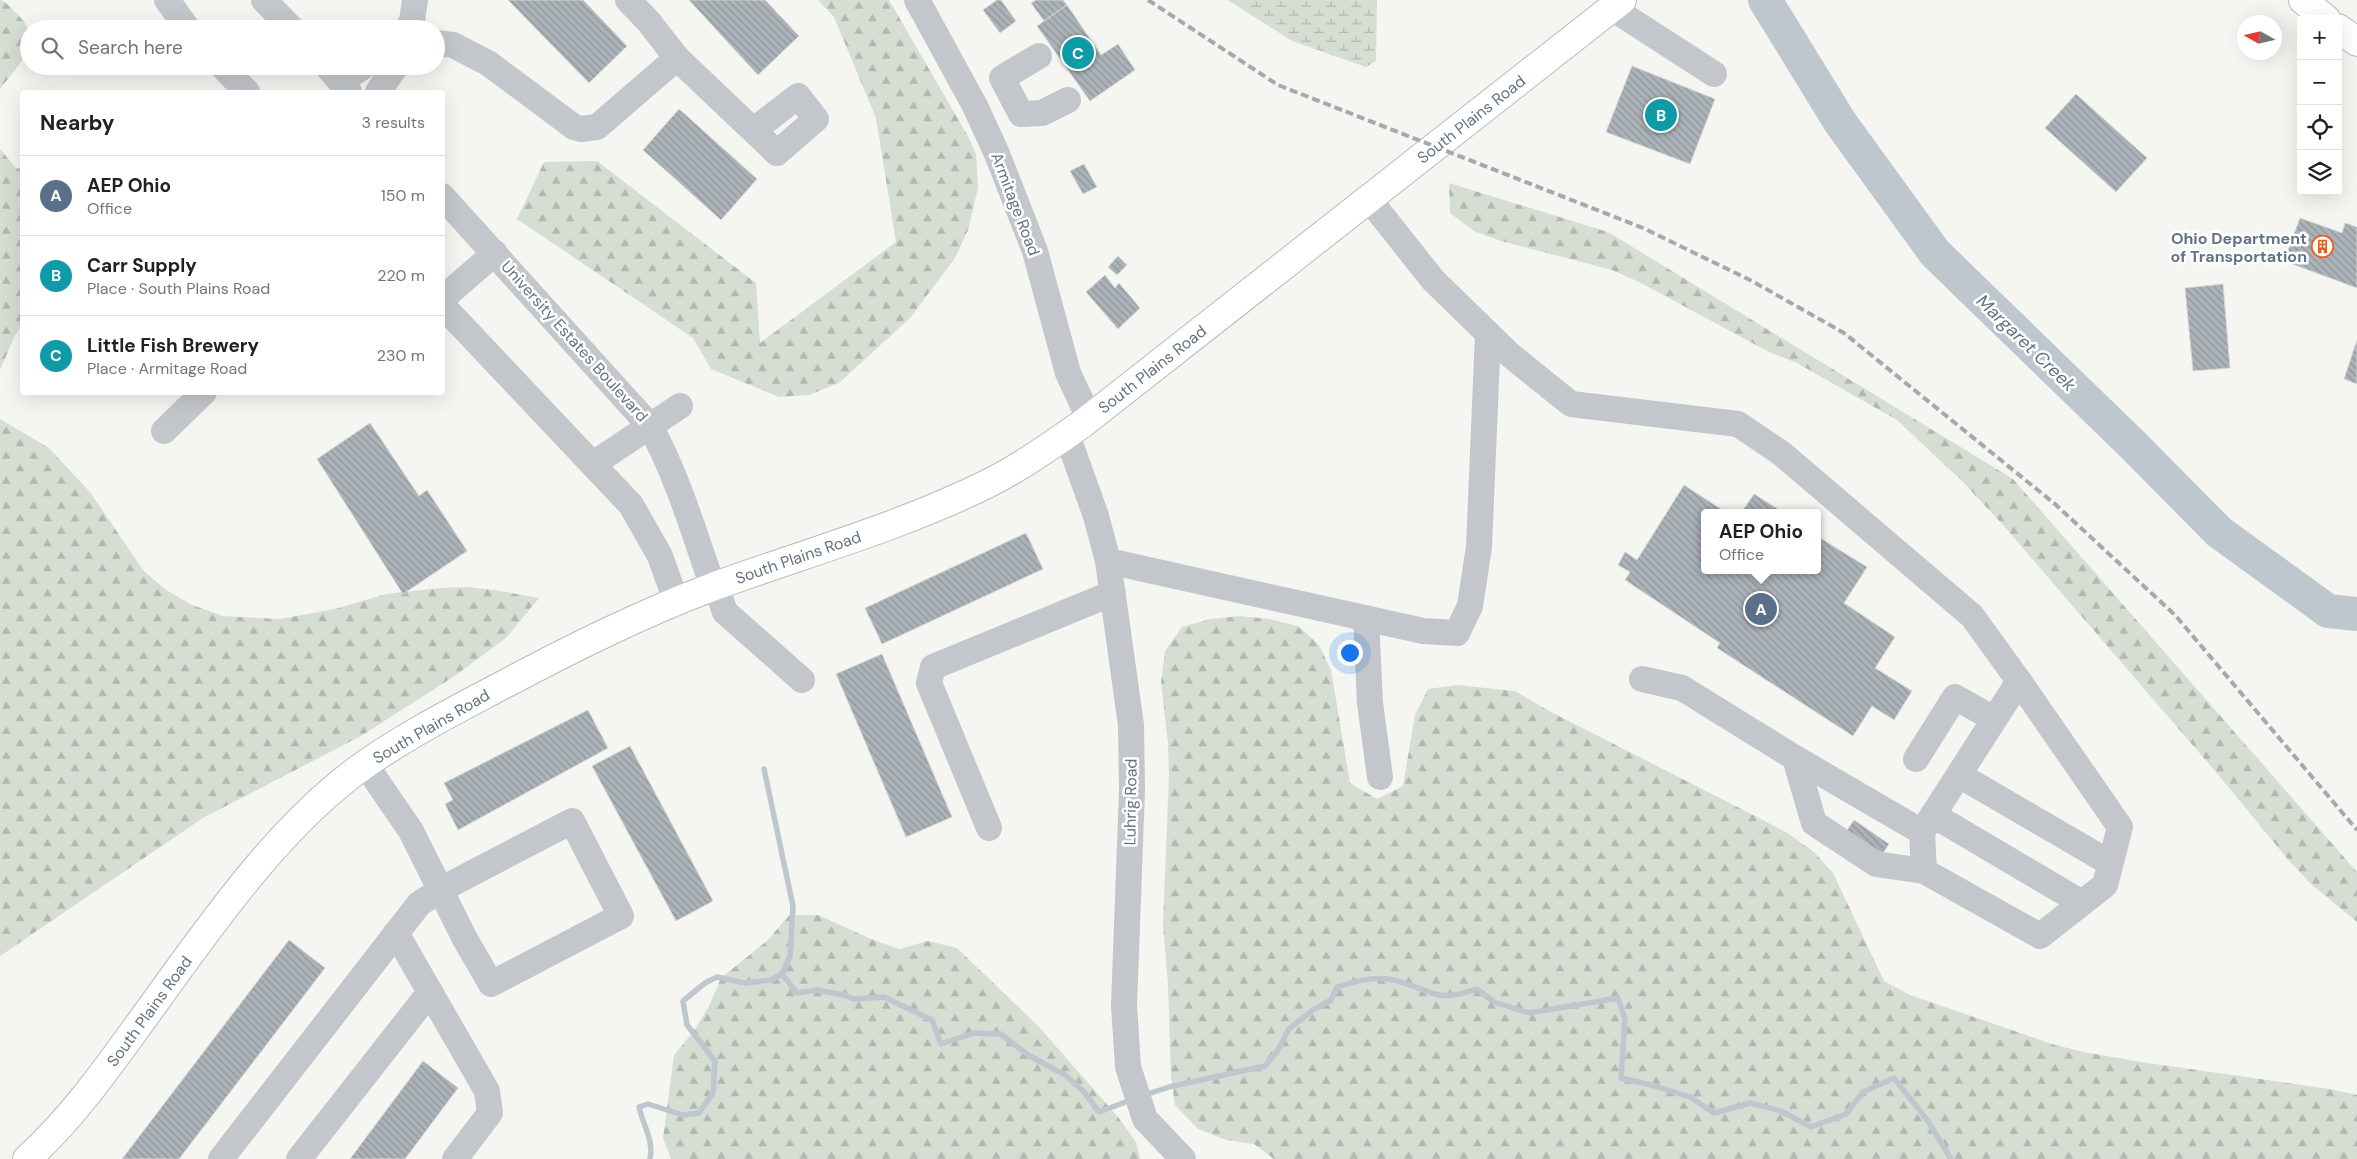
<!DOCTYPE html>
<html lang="en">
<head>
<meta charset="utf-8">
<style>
  :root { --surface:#fff; --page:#f2f2f2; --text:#202124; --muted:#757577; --line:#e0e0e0; --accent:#ea580c }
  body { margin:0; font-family:"DM Sans",sans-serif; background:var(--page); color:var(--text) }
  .controls { position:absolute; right:15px; top:15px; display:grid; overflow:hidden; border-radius:5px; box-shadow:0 5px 20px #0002 }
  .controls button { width:45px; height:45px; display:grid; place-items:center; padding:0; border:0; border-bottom:1px solid var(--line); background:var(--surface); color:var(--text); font:25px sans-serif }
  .compass { position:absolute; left:2237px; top:15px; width:45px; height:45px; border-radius:50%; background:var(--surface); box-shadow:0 5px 20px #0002; rotate:278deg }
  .you { position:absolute; left:1349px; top:652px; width:18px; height:18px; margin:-12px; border:4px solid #fff; border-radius:50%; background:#1a73e8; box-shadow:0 0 0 8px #1a73e833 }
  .badge { display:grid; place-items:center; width:32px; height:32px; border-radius:50%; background:var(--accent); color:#fff; font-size:16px; font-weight:700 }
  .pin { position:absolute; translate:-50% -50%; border:2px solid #fff; box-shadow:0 1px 5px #0006 }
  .popup { position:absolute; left:1701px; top:509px; width:120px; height:65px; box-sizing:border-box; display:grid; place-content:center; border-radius:5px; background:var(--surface); filter:drop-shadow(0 1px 4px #0005); font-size:16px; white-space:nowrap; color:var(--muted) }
  .popup b { font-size:19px; color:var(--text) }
  .popup::after { content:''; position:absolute; left:50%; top:100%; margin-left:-10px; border:10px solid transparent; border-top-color:var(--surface) }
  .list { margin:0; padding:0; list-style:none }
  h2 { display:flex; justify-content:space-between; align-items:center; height:65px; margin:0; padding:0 20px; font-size:21px }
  h2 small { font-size:16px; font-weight:400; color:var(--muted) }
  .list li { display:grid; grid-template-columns:32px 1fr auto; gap:15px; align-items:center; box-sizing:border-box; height:80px; padding:0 20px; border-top:1px solid var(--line) }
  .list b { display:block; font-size:19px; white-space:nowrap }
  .list p { margin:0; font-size:16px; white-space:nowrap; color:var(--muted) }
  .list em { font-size:16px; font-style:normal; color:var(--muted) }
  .icon { flex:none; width:28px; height:28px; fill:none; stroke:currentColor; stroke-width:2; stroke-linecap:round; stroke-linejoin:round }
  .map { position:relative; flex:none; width:2357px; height:1159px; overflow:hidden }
  .search { position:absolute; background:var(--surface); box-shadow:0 5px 20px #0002; left:20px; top:20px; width:425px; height:55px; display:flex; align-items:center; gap:12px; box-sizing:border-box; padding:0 18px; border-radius:28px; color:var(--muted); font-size:19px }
  .panel { position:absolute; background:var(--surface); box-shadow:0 5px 20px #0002; left:20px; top:90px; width:425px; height:305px; border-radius:5px }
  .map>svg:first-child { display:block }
  .forest { fill:url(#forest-firs) }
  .wetland { fill:url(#wetland-marsh) }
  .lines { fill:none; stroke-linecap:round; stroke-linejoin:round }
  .stream { stroke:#bec7cd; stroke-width:5.5 }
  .river { stroke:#bec7cd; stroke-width:34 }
  .building { fill:url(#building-back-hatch); stroke:#d7d7d4 }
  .major-casing { stroke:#b6babe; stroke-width:30 }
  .minor { stroke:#c3c6ca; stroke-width:26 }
  .major { stroke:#fff; stroke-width:28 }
  .rail { stroke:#a3a9af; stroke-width:4; stroke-dasharray:8 4; stroke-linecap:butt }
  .labels { text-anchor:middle; stroke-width:5; stroke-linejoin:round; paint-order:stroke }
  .street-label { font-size:16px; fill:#637384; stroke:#fff }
  .poi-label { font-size:16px; font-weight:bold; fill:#637384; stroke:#fff; text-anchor:end }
  .water-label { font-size:18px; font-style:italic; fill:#5f7481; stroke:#fff }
</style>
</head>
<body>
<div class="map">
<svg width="2357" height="1159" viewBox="0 0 2357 1159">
  <defs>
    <pattern id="forest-firs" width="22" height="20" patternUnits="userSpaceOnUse" patternTransform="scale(1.25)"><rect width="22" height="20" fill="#d6ddd3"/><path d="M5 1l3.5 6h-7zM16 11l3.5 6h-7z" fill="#b1b8b1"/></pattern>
    <pattern id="wetland-marsh" width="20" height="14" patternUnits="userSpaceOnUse" patternTransform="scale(1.25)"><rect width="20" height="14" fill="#d6ddd3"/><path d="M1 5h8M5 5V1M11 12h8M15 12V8" fill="none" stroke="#b1b8b1"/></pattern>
    <pattern id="building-back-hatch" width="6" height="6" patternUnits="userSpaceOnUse" patternTransform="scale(1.25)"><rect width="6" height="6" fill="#abb2b8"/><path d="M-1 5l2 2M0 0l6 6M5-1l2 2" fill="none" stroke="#8f959b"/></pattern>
  </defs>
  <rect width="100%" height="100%" fill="#f5f6f2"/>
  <!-- forest -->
  <g class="forest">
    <path d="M0 0C7 2 13 10 18 15 46 41 17 67 0 89Z"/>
    <path d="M818 0H889L969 138 976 154 978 188 968 230 955 258 910 318 839 383 809 395 779 397 711 369 693 338 517 219 544 162 597 161 756 283 760 343 896 242 876 118 834 17Z"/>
    <path d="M0 149 16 168 22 169V326L15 335 0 370Z"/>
    <path d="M1449 183 1608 232 2013 479 2357 872V922L2311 884 2290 862 2215 771 2003 525 1962 481 1897 420 1797 363 1769 352 1639 282 1612 270 1501 241 1474 231 1450 213Z"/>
    <path d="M0 419 49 448 90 492 143 570 166 590 192 605 223 616 280 619 335 609 386 594 440 588 467 587 494 590 539 598 506 638 456 675 361 736 203 818 0 956Z"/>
    <path d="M1240 616 1270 619 1298 626 1319 645 1331 670 1350 783 1377 799 1403 786 1415 715 1428 689 1457 685 1515 691 1551 712 1763 820 1789 834 1814 852 1833 873 1884 981 1910 995 2055 1045 2084 1052 2141 1062 2330 1089 2357 1095V1159H1274L1254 1144 1226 1140 1198 1129 1175 1105 1171 1076 1168 985 1163 924 1169 775 1168 744 1161 682 1165 651 1182 627 1210 619Z"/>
    <path d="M789 915H818L871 939 899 949 928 941 957 948 1040 1028 1118 1117 1136 1142 1140 1159H671L663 1138 674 1055 694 1031 709 1006 721 978 768 940Z"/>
  </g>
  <!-- wetland -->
  <path class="wetland" d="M1228 0H1377L1376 61 1366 67 1292 41Z"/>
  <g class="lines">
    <!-- stream -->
    <g class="stream">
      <path d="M764 769 793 906 790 956 782 974"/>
      <path d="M1145 1095 1169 1087 1265 1066 1278 1050 1289 1029 1313 1010 1331 1000 1337 987C1353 982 1370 977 1387 979 1405 981 1419 989 1435 994 1449 998 1464 993 1477 989L1494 1002 1529 1013 1618 998 1625 1019 1621 1078 1655 1086 1690 1097 1714 1113 1750 1103 1781 1111 1811 1127 1846 1114 1863 1092 1894 1078 1928 1121 1951 1159"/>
      <path d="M650 1159C654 1140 643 1125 639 1107L648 1104 683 1115 699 1113 713 1093 715 1061 687 1025 683 1001 705 983 717 977 745 983 771 980 782 974 797 993 817 990 844 995 854 999 884 997 932 1020 941 1044 974 1033 1001 1034 1028 1055 1065 1075 1085 1093 1099 1112 1131 1100"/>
    </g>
    <!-- river -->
    <path class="river" d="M1765 0 1840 122 1935 253 2133 445 2219 532 2328 611 2357 614"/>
  </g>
  <!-- building -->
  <g class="building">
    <path d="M508 0H583L627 46 589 83Z"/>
    <path d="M689 0H765L799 36 758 75Z"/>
    <path d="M997 0H1001L1016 21 1000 33 983 10Z"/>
    <path d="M1036 0H1063L1067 5 1044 21 1031 3Z"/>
    <path d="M1067 5 1101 55 1118 44 1135 70 1090 101 1037 26Z"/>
    <path d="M1632 66 1715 99 1690 164 1606 132Z"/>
    <path d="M2076 94 2147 158 2116 192 2045 128Z"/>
    <path d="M679 109 757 179 721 220 643 150Z"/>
    <path d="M1084 164 1097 187 1083 194 1070 171Z"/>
    <path d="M2300 218 2342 233 2345 223 2357 227V288L2284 261Z"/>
    <path d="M1118 256 1127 265 1117 275 1108 267Z"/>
    <path d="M1105 275 1115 288 1119 283 1140 308 1118 329 1086 292Z"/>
    <path d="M2223 284 2230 368 2193 371 2185 288Z"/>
    <path d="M2357 340V384L2344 379Z"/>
    <path d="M370 423 419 496 427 490 467 551 403 594 317 459Z"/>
    <path d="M1684 485 1727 513H1705V570H1817V536L1867 567 1844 603 1895 637 1875 668 1912 691 1894 720 1872 706 1853 736 1717 648 1720 643 1625 580 1630 572 1618 565 1625 552 1637 560Z"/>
    <path d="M1754 494 1784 513H1741Z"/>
    <path d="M1026 533 1043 569 882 644 865 608Z"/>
    <path d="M882 654 952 817 906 837 836 674Z"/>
    <path d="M588 710 608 748 458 830 445 804 453 800 444 783Z"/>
    <path d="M630 746 713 901 676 921 592 766Z"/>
    <path d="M1854 820 1889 844 1879 859 1844 835Z"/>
    <path d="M289 940 325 968 179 1159H122Z"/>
    <path d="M423 1061 458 1088 405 1159H350Z"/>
  </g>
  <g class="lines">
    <defs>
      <g id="major">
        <path d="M2303 0 2326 19"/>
        <path d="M2338 28 2357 42"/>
        <path d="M27 1159C70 1120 103 1074 137 1027 202 938 275 827 367 763 409 734 454 711 499 687 569 650 640 614 715 586 806 553 900 527 987 484 1021 467 1052 445 1082 424L1622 0"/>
      </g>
    </defs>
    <!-- major casing -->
    <use href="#major" class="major-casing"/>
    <!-- minor -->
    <g class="minor">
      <path d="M167 0 188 29"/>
      <path d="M264 0 292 29"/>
      <path d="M628 0 649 22 677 58 777 153 816 119 798 96 754 130"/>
      <path d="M917 0 975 106 997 154 1035 251 1068 373 1089 418"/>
      <path d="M1612 8 1714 74"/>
      <path d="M407 29 412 21 415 0"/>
      <path d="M436 43 453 45 488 63 574 127 581 129 597 127 677 58"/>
      <path d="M1039 56 1002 78 1021 114 1042 113 1068 100"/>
      <path d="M222 66 247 92"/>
      <path d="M327 66 349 92"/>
      <path d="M341 81 364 66"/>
      <path d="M378 92 396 66"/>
      <path d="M442 196 650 426C678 477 694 533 713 587"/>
      <path d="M1368 198 1433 280 1509 354 1571 404 1738 424 1781 453 1972 616 2019 681 1922 832 1795 758 1682 688 1642 679"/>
      <path d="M442 299 495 253"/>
      <path d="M442 305 631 505 660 556 676 601"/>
      <path d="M164 431 204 392"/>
      <path d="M1067 435 1096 516 1108 561 1131 725 1132 790 1124 1005 1128 1067 1145 1119 1183 1159"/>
      <path d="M593 464 680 406"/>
      <path d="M1108 561 1423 631 1457 633 1470 606 1479 547 1488 334"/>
      <path d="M716 586 725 612 802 680"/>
      <path d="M1366 618 1370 703 1380 777"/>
      <path d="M1795 758 1814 823 1876 864 1924 871"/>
      <path d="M1916 759 1955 697 1994 719"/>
      <path d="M1959 775 2110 863"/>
      <path d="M1933 815 2082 903"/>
      <path d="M989 828 929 683 933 667 1113 593"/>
      <path d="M1922 832 1924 871 2040 936 2105 885 2120 827 2019 681"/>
      <path d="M396 933 487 1091 490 1113 455 1159"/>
      <path d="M221 1159 419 904 440 890 572 821 621 916 491 984 465 939 411 831 365 764"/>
      <path d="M299 1159 430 992"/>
    </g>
    <!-- major -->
    <use href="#major" class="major"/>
    <!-- rail -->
    <path class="rail" d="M1148 0 1278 85 1643 228 1752 281 1844 333 2055 504 2175 615 2357 830"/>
  </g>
  <!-- icons -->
  <defs>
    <symbol id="building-ring" viewBox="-11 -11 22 22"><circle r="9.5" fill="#fff" stroke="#e8601f" stroke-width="1.5"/><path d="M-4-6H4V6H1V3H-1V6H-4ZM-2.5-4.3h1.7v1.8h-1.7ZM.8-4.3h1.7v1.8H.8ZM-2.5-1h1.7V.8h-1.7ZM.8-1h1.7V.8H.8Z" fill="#e8601f"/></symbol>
  </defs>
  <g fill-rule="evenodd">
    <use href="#building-ring" x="2310" y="234" width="25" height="25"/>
  </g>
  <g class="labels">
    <!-- street labels -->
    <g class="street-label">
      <text transform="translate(1471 119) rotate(-38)" y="6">South Plains Road</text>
      <text transform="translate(1016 204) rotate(69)" y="6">Armitage Road</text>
      <text transform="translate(575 341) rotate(48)" y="6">University Estates Boulevard</text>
      <text transform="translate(1152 369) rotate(-38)" y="6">South Plains Road</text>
      <text transform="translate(798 557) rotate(-19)" y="6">South Plains Road</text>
      <text transform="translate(431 726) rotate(-30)" y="6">South Plains Road</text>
      <text transform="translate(1130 802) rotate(-89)" y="6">Luhrig Road</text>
      <text transform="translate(149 1011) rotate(-54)" y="6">South Plains Road</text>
    </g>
    <!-- poi labels -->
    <g class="poi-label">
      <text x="2307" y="244">Ohio Department<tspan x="2307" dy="18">of Transportation</tspan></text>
    </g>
    <!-- water labels -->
    <g class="water-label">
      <text transform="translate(2026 343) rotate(44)" y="6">Margaret Creek</text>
    </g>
  </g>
</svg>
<div class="controls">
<button>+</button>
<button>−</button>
<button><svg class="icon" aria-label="locate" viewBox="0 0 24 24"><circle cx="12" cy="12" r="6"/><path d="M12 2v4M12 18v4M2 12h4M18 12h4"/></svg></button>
<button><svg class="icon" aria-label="layers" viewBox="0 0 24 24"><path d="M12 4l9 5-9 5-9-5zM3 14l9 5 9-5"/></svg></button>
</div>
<svg class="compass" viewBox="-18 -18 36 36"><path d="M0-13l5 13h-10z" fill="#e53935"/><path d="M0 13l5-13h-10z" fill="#757577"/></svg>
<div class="you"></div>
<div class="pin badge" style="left:1761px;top:609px;background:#5c6f8a">A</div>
<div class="popup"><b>AEP Ohio</b>Office</div>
<div class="pin badge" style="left:1661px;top:115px;background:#0f9aa8">B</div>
<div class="pin badge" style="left:1078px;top:53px;background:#0f9aa8">C</div>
<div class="search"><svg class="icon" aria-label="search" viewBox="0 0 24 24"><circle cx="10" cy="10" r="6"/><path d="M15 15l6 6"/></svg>Search here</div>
<section class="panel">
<h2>Nearby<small>3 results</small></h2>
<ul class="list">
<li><span class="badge" style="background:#5c6f8a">A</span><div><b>AEP Ohio</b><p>Office</p></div><em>150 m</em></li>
<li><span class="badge" style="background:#0f9aa8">B</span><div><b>Carr Supply</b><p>Place · South Plains Road</p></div><em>220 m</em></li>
<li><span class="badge" style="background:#0f9aa8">C</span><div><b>Little Fish Brewery</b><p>Place · Armitage Road</p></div><em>230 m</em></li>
</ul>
</section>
</div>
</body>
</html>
